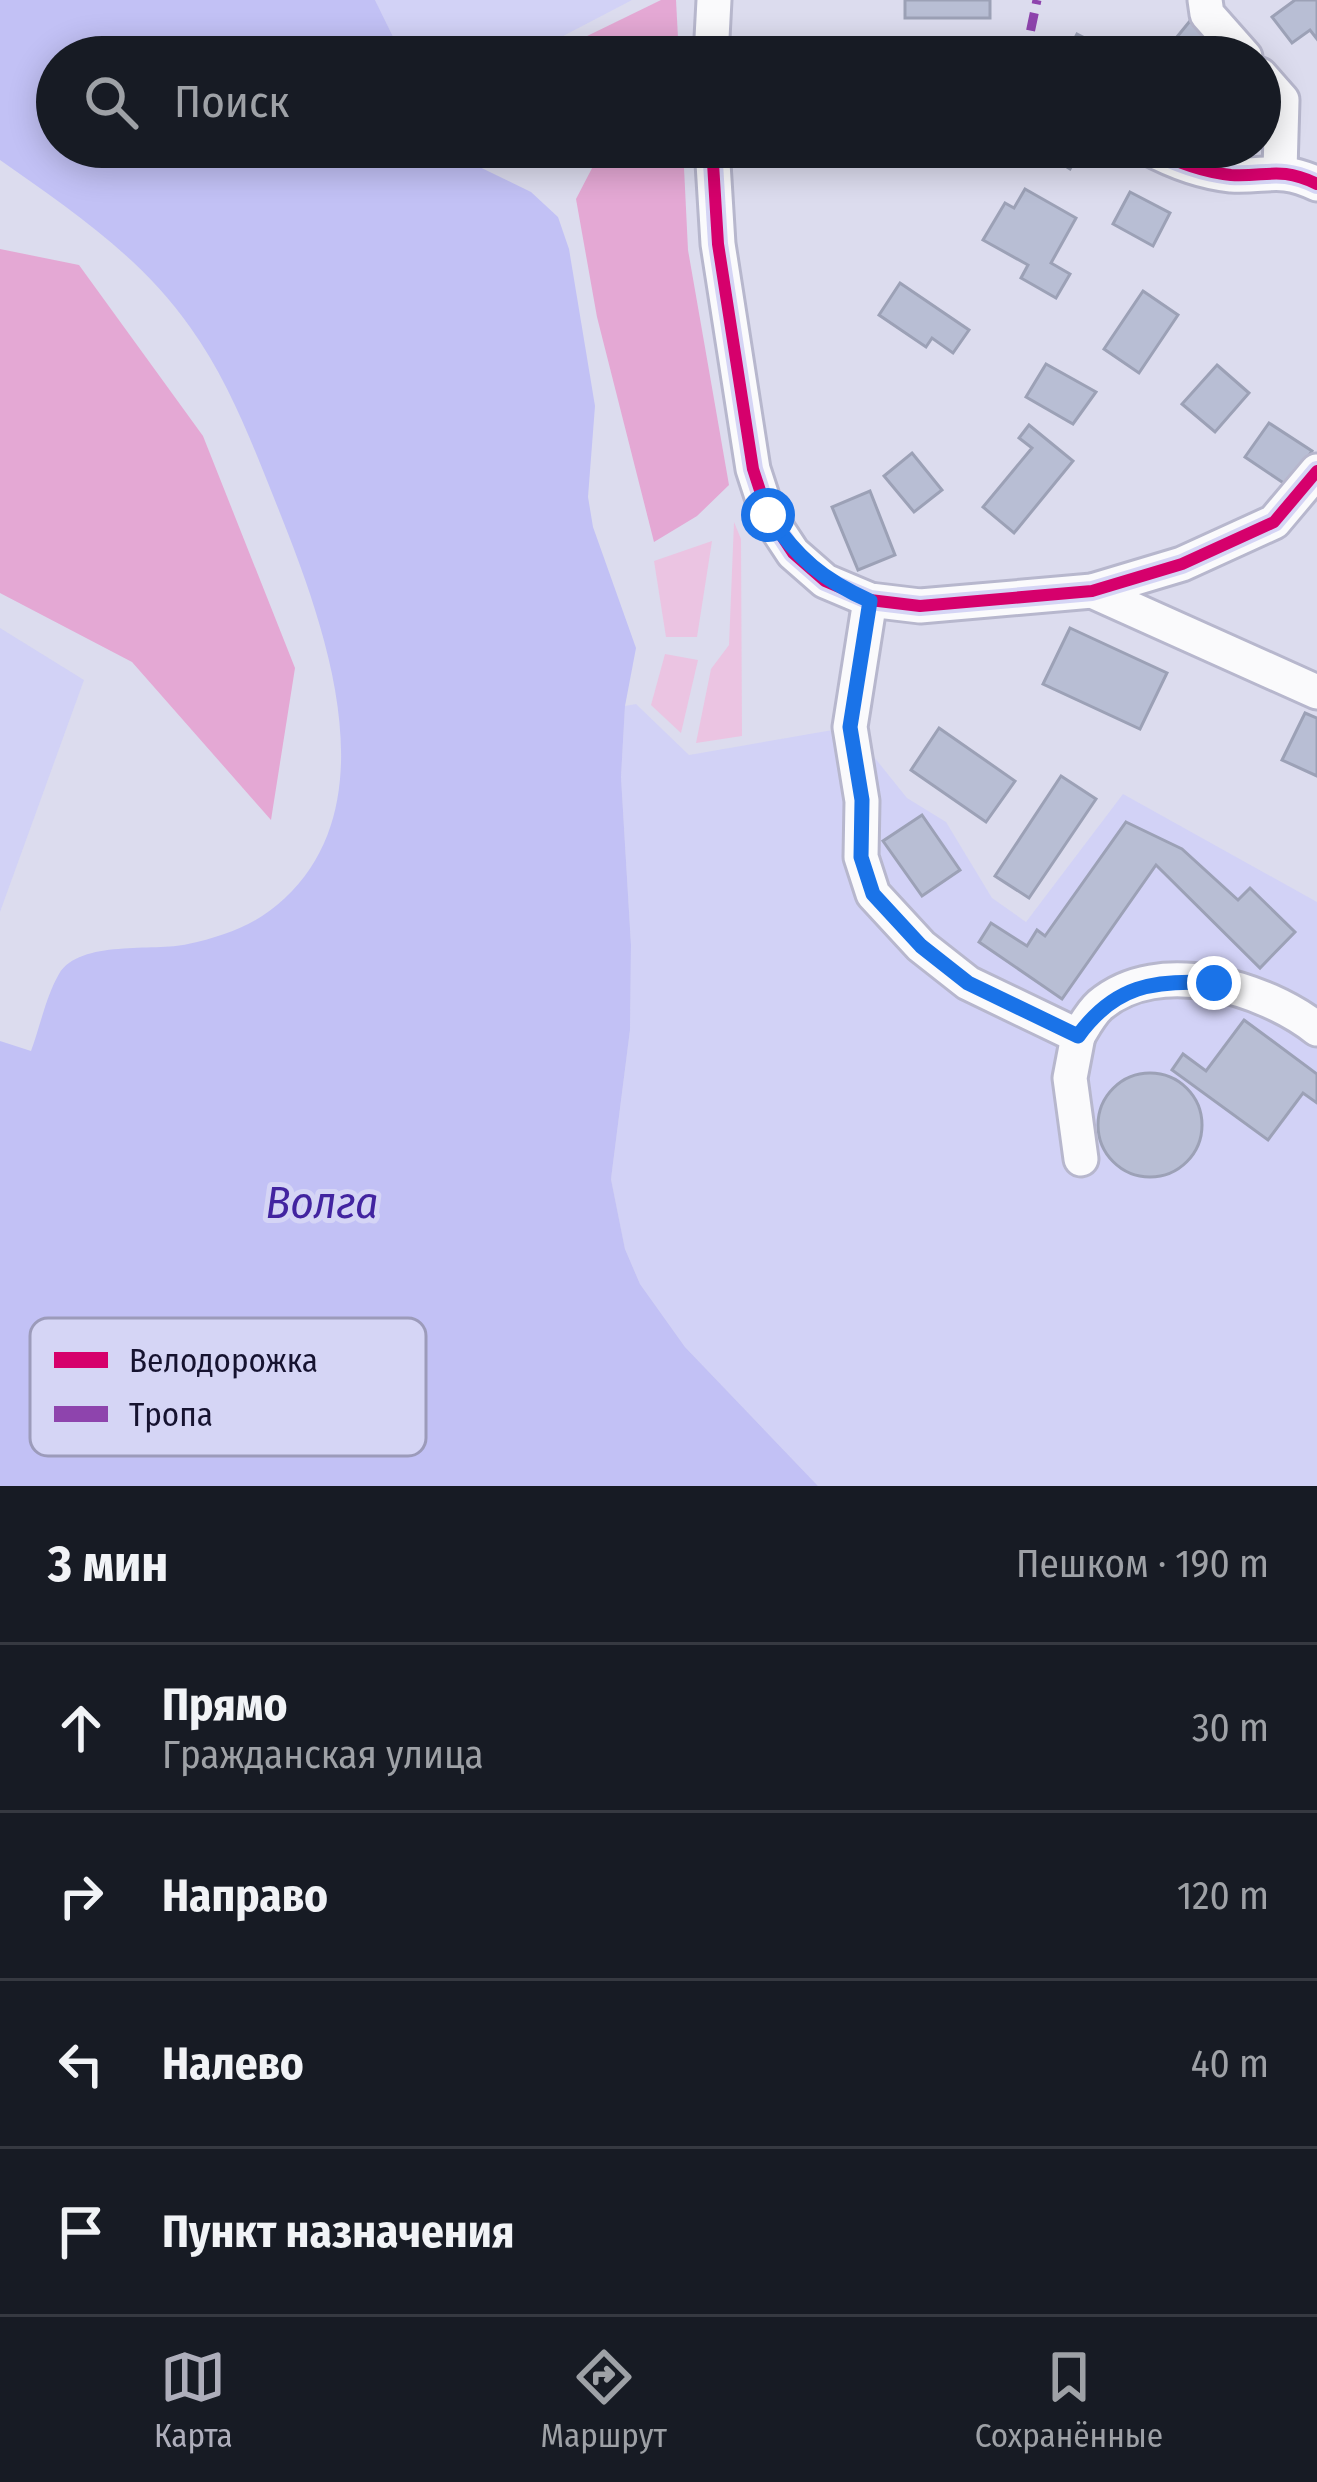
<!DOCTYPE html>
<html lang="ru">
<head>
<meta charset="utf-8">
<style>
  :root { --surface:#171b24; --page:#20242c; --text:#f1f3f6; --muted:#9ea1a6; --line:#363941; --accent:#aeaebb }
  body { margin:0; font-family:"Fira Sans Condensed",sans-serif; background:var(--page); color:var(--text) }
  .stop { position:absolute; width:36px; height:36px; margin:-27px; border:9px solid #1a73e8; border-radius:50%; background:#fff }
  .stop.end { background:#1a73e8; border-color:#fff; box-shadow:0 3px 12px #0008 }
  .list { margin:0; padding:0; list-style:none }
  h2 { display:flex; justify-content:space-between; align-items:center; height:156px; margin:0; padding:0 48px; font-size:51px }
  h2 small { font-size:39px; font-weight:400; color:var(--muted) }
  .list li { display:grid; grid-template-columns:78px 1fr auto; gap:36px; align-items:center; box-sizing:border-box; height:168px; padding:0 48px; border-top:3px solid var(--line) }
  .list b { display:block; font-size:45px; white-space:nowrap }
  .list p { margin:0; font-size:39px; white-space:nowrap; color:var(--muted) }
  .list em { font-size:39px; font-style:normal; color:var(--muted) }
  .icon { flex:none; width:66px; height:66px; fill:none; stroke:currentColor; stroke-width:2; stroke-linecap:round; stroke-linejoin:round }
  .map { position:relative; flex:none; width:1317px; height:1486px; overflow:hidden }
  .search { position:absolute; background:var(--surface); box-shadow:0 6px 30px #0003; left:36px; right:36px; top:36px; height:132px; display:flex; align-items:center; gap:30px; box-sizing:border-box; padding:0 42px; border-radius:66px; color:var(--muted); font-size:45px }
  .sheet { height:828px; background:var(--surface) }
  nav { display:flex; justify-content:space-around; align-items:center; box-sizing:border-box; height:168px; border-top:3px solid var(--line); background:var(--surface); font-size:33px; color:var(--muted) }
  nav a { display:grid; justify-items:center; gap:6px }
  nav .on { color:var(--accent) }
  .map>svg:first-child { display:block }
  .built { fill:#d2d2f6 }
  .green { fill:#ebc4e2 }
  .forest { fill:#e4a8d4 }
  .water { fill:#c2c1f5 }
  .building { fill:#b8bed4; stroke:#9ca1b6; stroke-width:3 }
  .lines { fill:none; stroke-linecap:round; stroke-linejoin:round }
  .minor-casing { stroke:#b7b7cd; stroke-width:39 }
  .minor { stroke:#fafafc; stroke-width:33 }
  .quiet { stroke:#8e44ad; stroke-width:9; stroke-dasharray:18 9; stroke-linecap:butt }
  .cycleway-casing { stroke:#d5d5f5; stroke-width:20 }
  .cycleway { stroke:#d6006c; stroke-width:12 }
  .route { stroke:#1a73e8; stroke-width:15 }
  .labels { text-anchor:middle; stroke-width:10; stroke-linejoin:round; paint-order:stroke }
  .water-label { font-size:45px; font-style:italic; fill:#4224a0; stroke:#d5d5f5 }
  .key { fill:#d5d5f5; stroke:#9c9bba; stroke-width:3 }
  .key-label { font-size:33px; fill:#161330 }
</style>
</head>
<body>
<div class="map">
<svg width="1317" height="1486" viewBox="0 0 1317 1486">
  <rect width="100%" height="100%" fill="#dcdcee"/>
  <!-- built -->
  <g class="built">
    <path d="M375 0H632L523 57H403Z"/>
    <path d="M0 628 84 680 0 912Z"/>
    <path d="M636 704 689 755 850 727 907 798 946 822 992 898 1026 922 1123 794 1317 902V1486H818L685 1347 640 1284 625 1249 611 1179 630 1030 631 945 621 777 625 706Z"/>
  </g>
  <!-- green -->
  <g class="green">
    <path d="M734 522 741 539 742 736 696 743 711 669 729 645Z"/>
    <path d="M712 541 697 637H666L654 561Z"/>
    <path d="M665 654 698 660 681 733 651 705Z"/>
  </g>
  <!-- forest -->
  <g class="forest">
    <path d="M661 0H676L679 57H544Z"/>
    <path d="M603 147H683L688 250 729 485 697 516 654 542 597 317 576 199Z"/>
    <path d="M0 249 79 265 203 436 295 668 271 820 132 662 0 593Z"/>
  </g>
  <!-- water -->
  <path class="water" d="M0 0H375L403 57H57V147H452L461 158 531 192 558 217 569 249 595 406 588 497 593 527 636 648 625 706 621 777 631 945 630 1030 611 1179 625 1249 640 1284 685 1347 818 1486H0V1041L31 1051C40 1027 46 996 59 974 80 939 154 952 188 944 225 936 258 924 285 898 393 797 320 613 274 498 250 438 228 380 190 327 141 257 70 209 0 160Z"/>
  <!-- building -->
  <g class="building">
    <rect x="905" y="0" width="85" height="18"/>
    <path d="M1295 0H1317V39L1310 30 1292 43 1272 17Z"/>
    <path d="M1190 21 1232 57H1180L1184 52 1172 43Z"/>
    <path d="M1077 34 1122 57H1065Z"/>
    <path d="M1035 147H1083L1070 169Z"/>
    <path d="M1025 189 1076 218 1051 263 1070 274 1056 298 1021 278 1028 265 983 240 1005 203 1014 208Z"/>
    <path d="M1130 192 1170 213 1153 246 1113 224Z"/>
    <path d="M900 283 969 330 953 353 932 338 926 347 879 315Z"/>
    <path d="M1143 291 1178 315 1139 373 1104 349Z"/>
    <path d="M1046 364 1096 392 1073 424 1026 397Z"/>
    <path d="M1217 365 1249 393 1215 432 1182 404Z"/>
    <path d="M1269 423 1312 451 1288 486 1245 457Z"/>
    <path d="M1029 425 1073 461 1014 533 983 507 1032 448 1019 438Z"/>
    <path d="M912 453 942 490 914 512 884 476Z"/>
    <path d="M870 491 895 555 858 570 832 507Z"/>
    <path d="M1070 628 1167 673 1140 729 1043 684Z"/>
    <path d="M1305 713 1317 718V776L1282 760Z"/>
    <path d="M939 728 1015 781 986 822 911 770Z"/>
    <path d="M1061 776 1096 799 1029 898 995 876Z"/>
    <path d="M922 815 960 870 922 896 883 841Z"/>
    <path d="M1126 822 1182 849 1238 900 1250 888 1295 932 1260 968 1156 865 1062 999 979 942 991 923 1027 946 1037 930 1045 936Z"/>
    <path d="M1244 1020 1317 1074V1103L1303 1093 1268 1140 1172 1070 1183 1054 1206 1071Z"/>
    <circle cx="1150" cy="1125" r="52"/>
  </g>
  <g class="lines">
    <defs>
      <g id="minor">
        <path d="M1205 0 1207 14 1245 57"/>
        <path d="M711 57 714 0"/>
        <path d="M1260 75 1282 100 1280 170"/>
        <path d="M712 147 718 244 753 469 768 515 793 553 825 581 870 600 920 606 1092 591 1182 564 1274 522 1317 471"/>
        <path d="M1147 147C1173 161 1202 172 1231 175 1267 177 1280 166 1317 184"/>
        <path d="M1092 591 1317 692"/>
        <path d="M870 600 850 727 862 801 861 857 873 894 921 946 968 983 1078 1036C1084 1026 1091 1013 1100 1005 1159 955 1265 988 1317 1029"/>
        <path d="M1078 1036 1070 1078 1081 1159"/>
      </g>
    </defs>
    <!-- minor casing -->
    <use href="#minor" class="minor-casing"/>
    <!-- minor -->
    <use href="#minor" class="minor"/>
    <!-- quiet -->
    <path class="quiet" d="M1025 57 1037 0"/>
    <defs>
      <g id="cycleway">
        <path d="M712 147 718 244 753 469 768 515 793 553 825 581 870 600 920 606 1092 591 1182 564 1274 522 1317 471"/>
        <path d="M1147 147C1173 161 1202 172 1231 175 1267 177 1280 166 1317 184"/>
      </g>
    </defs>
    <!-- cycleway casing -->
    <use href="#cycleway" class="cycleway-casing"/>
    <!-- cycleway -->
    <use href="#cycleway" class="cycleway"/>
  </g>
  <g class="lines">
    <!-- route -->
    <path class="route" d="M768 515C797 558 823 580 870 601L850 727 862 800 861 857 873 894 921 946 968 983 1078 1036C1114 986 1154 979 1214 983"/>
  </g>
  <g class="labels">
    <!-- water labels -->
    <g class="water-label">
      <text x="322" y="1218">Волга</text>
    </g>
  </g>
  <!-- legend -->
  <rect x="30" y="1318" width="396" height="138" rx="18" class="key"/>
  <rect x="54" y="1352" width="54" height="16" fill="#d6006c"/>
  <rect x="54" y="1406" width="54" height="16" fill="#8e44ad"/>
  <g class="key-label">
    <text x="129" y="1372">Велодорожка</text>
    <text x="129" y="1426">Тропа</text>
  </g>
</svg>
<div class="stop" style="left:768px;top:515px"></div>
<div class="stop end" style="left:1214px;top:983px"></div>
<div class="search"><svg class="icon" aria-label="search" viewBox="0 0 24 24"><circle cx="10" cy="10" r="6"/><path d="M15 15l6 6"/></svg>Поиск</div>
</div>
<section class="sheet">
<h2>3 мин<small>Пешком · 190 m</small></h2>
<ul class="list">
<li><svg class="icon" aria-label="ahead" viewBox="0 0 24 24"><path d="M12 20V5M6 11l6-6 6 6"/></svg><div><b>Прямо</b><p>Гражданская улица</p></div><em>30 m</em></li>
<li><svg class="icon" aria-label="right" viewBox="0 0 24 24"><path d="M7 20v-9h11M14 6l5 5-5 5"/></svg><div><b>Направо</b></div><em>120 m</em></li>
<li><svg class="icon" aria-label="left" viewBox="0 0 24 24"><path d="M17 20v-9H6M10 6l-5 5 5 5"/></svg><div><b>Налево</b></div><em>40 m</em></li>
<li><svg class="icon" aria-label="arrive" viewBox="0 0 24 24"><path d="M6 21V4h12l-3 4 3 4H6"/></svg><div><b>Пункт назначения</b></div></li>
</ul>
</section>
<nav>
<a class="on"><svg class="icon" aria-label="map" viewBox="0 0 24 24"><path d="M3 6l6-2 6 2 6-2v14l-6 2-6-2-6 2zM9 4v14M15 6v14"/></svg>Карта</a>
<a><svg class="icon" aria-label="directions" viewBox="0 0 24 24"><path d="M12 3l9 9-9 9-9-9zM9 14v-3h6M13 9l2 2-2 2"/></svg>Маршрут</a>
<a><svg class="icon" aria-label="saved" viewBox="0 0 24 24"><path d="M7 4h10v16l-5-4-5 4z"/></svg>Сохранённые</a>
</nav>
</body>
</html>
